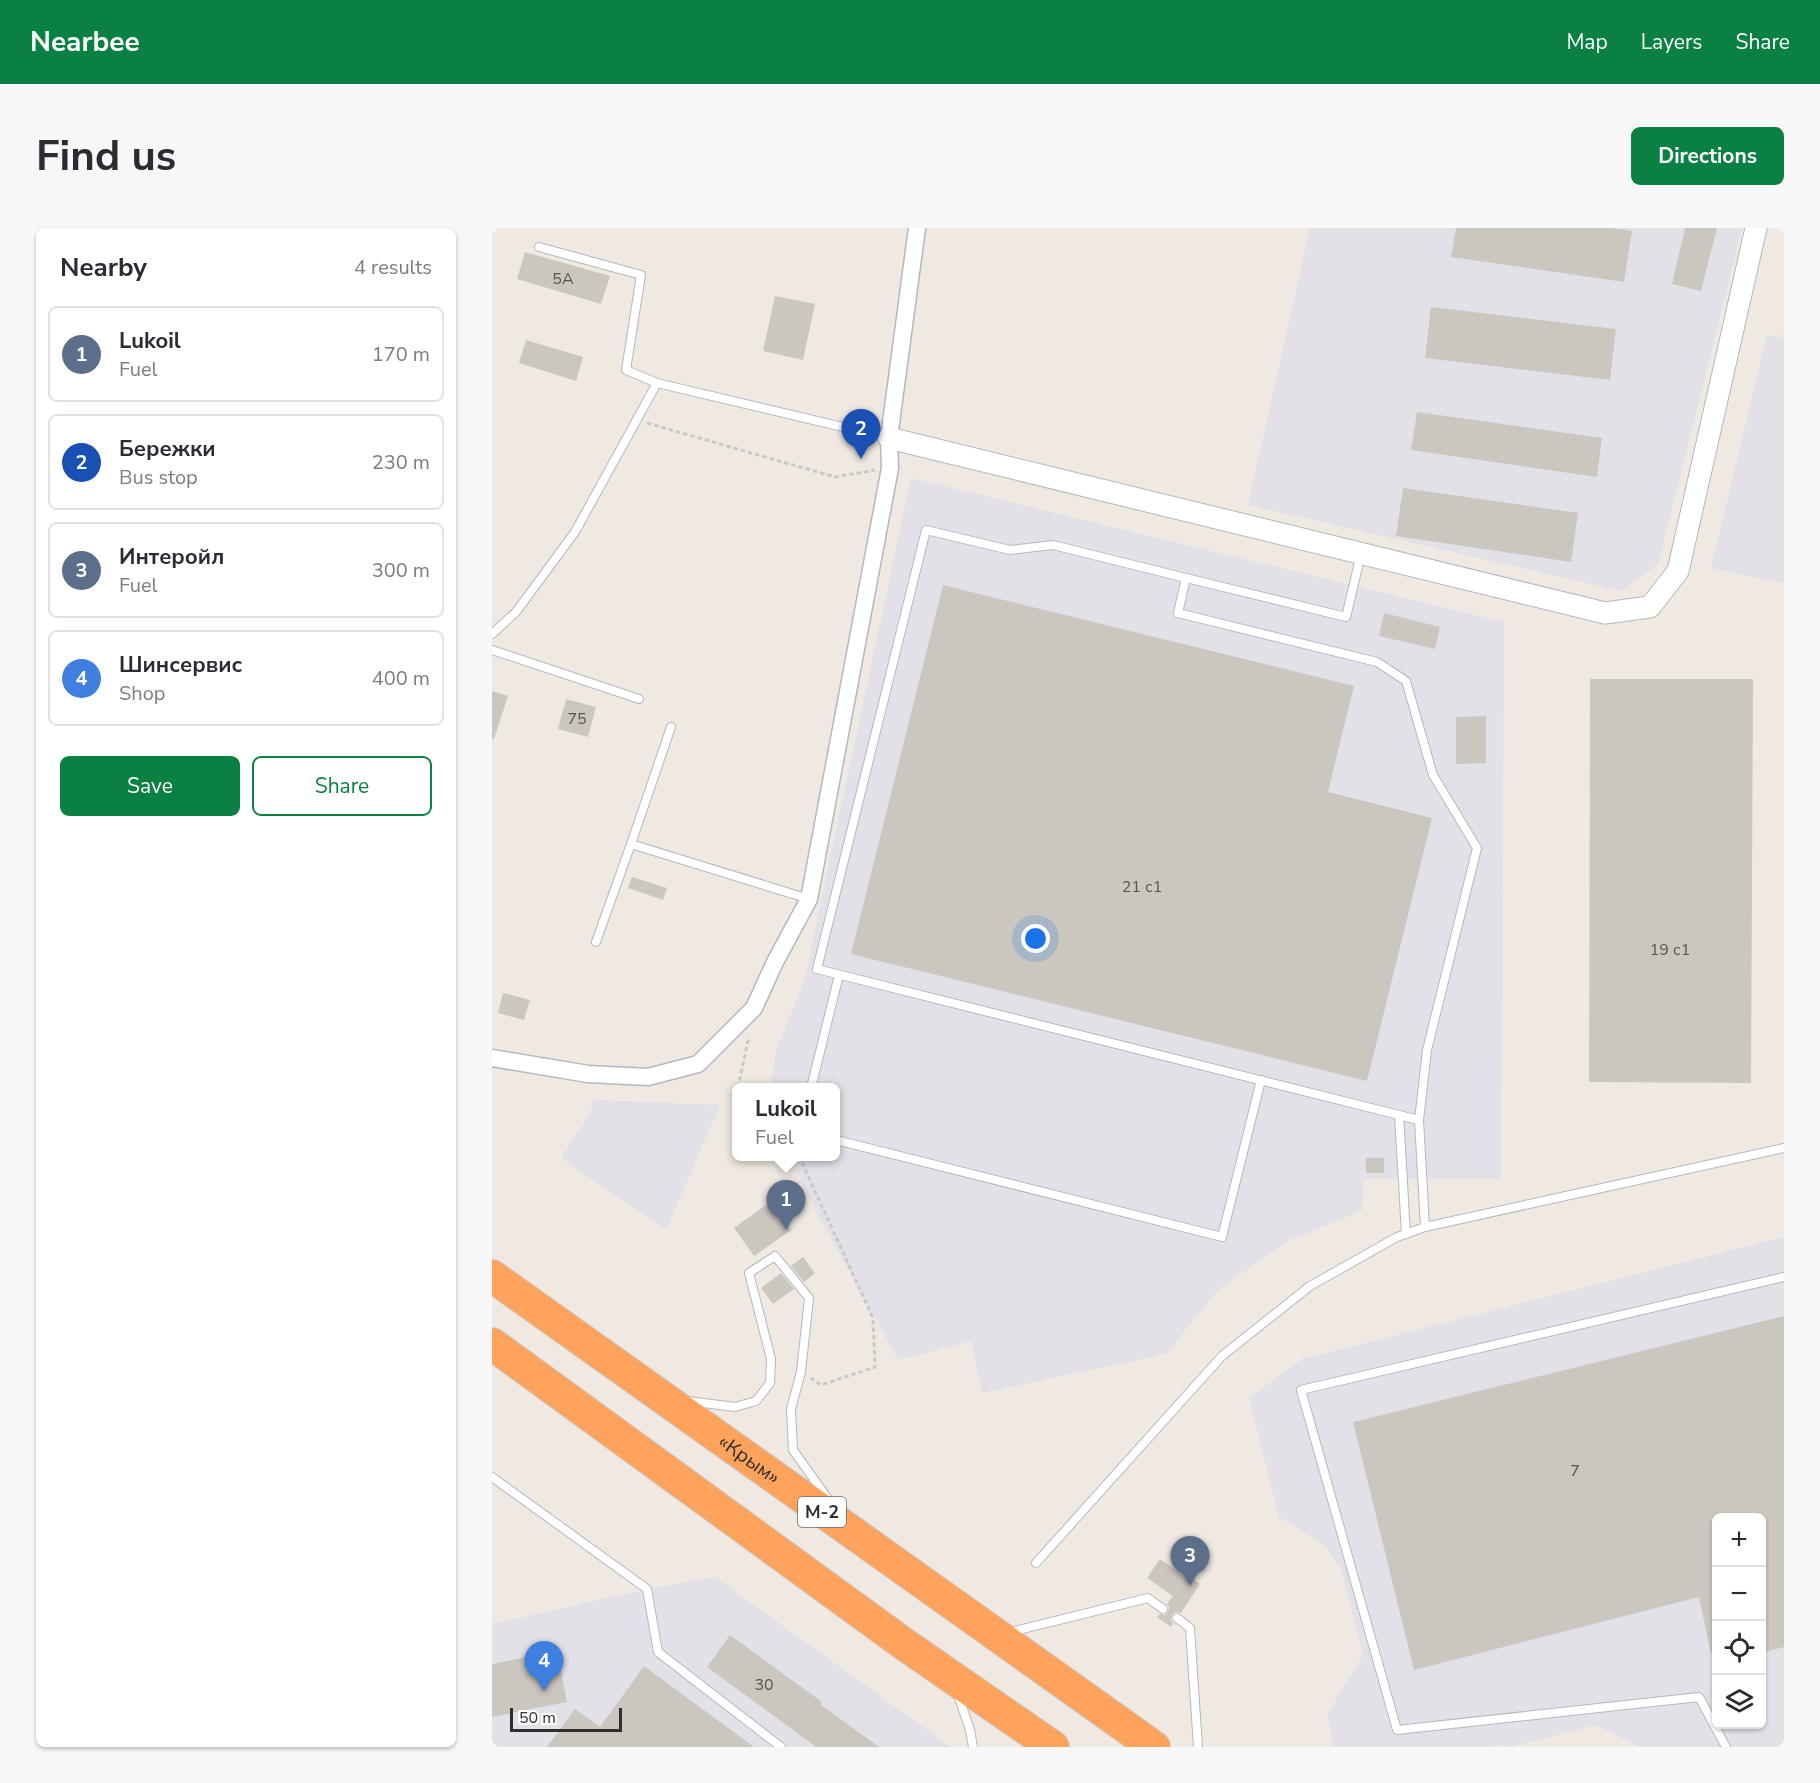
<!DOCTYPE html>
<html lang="en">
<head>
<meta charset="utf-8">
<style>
  :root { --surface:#fff; --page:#f7f7f7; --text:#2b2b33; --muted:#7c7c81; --line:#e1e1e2; --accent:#0b8043 }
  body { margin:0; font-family:"Nunito Sans",sans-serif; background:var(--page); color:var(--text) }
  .controls { position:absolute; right:18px; bottom:18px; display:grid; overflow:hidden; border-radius:9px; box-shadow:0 2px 4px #0004 }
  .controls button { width:54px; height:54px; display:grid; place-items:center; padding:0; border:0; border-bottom:2px solid var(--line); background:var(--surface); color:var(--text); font:30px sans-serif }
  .scale { position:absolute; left:18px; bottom:15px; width:112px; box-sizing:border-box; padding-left:6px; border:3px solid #2e2e2e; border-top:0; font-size:16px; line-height:21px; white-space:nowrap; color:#2e2e2e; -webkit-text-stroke:4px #fff; paint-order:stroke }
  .you { position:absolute; left:544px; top:711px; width:21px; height:21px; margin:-15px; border:4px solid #fff; border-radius:50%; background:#1a73e8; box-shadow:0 0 0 9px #1a73e833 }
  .badge { display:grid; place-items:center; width:39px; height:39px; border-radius:50%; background:var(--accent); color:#fff; font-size:20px; font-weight:700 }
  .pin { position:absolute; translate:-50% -50px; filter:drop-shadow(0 2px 3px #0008) }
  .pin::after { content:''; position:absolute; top:32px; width:21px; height:18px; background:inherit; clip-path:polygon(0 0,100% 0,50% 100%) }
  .popup { position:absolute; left:240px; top:855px; width:108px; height:78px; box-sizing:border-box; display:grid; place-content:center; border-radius:9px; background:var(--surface); filter:drop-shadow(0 2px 4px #0005); font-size:20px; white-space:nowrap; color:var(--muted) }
  .popup b { font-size:22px; color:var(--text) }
  .popup::after { content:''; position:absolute; left:50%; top:100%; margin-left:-12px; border:12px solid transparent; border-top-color:var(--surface) }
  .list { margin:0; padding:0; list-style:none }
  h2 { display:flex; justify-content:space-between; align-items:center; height:78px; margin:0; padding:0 24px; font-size:26px }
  h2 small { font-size:20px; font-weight:400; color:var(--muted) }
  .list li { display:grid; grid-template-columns:39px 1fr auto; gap:18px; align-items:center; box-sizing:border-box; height:96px; margin:0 12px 12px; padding:0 12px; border:2px solid var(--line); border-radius:9px }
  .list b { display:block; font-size:22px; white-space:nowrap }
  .list p { margin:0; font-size:20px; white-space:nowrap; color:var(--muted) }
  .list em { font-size:20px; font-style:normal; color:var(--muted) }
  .actions { display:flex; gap:12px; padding:18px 24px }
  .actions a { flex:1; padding:14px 0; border:2px solid var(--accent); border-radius:9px; text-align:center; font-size:21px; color:var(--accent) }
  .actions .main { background:var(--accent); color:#fff }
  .icon { flex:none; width:33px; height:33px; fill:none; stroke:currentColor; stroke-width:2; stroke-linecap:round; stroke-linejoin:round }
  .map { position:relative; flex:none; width:1292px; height:1519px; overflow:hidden; border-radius:9px }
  header { display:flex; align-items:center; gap:36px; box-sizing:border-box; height:84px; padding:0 30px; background:var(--accent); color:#fff }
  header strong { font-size:28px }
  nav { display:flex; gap:33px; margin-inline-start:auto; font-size:21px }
  .intro { display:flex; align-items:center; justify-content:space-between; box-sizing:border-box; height:144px; padding:0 36px }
  h1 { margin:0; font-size:42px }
  .button { padding:15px 27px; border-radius:9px; background:var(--accent); color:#fff; font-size:21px; font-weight:700 }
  main { display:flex; gap:36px; padding:0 36px }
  aside { flex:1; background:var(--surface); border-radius:9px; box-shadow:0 2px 4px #0004 }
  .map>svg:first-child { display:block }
  .industrial { fill:#e3e1e8; fill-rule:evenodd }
  .building { fill:#cbc7bf }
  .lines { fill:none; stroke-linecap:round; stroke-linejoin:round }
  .service-casing { stroke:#b4b7c1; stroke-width:10 }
  .minor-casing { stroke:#b4b7c1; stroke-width:19 }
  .tertiary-casing { stroke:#b4b7c1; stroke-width:23 }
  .motorway-casing { stroke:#c9c9c9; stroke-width:34 }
  .path { stroke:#c9c9c9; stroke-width:3; stroke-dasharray:4.5 3; stroke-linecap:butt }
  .service { stroke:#fff; stroke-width:8 }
  .minor { stroke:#fff; stroke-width:16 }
  .tertiary { stroke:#fff; stroke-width:21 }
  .motorway { stroke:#ffa35c; stroke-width:32 }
  .labels { text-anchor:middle; stroke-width:5; stroke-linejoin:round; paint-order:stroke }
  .number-label { font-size:16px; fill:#555452 }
  .shield { fill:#fff; stroke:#6d6d6d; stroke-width:1.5 }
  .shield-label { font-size:18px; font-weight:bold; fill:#2e2e2e }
  .street-label { font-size:20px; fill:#2e2e2e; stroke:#fff }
</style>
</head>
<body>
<header>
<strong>Nearbee</strong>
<nav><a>Map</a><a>Layers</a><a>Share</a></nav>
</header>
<div class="intro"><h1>Find us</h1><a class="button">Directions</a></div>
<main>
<aside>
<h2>Nearby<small>4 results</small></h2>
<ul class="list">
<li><span class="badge" style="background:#5c6f8a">1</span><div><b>Lukoil</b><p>Fuel</p></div><em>170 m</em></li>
<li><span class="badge" style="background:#1a4fb4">2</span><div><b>Бережки</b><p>Bus stop</p></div><em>230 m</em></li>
<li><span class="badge" style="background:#5c6f8a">3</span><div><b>Интеройл</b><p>Fuel</p></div><em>300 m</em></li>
<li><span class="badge" style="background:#3f7fe0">4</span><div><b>Шинсервис</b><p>Shop</p></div><em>400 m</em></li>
</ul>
<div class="actions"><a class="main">Save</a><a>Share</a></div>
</aside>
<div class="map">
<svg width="1292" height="1519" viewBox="0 0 1292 1519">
  <rect width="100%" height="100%" fill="#efe9e1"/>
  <!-- industrial -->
  <g class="industrial">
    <path d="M818 0H1250L1166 336 1130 363 756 277Z"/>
    <path d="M1292 101V355L1219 340 1275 107 1290 110Z"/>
    <path d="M419 250 1012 394 1009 951H871L870 983 798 1012 727 1061 674 1126 490 1165 480 1113 406 1132 313 963 300 929 344 928V860H279L284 822 312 754Z"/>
    <path d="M102 872 228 877 174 1002 69 930 97 888Z"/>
    <path d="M1292 1009V1519H1147L1103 1497 1018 1519 1006 1517 999 1519H842L835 1486 871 1427 849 1341 833 1318 787 1289 757 1170 810 1131ZM1224 1290H1270V1496H1224Z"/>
    <path d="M223 1349 459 1519H0V1396L155 1361Z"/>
  </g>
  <!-- building -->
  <g class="building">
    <path d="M964 0H1119L1140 3 1132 54 959 29Z"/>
    <path d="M1193 0H1225L1209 63 1180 56Z"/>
    <path d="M33 24 118 48 109 76 25 51Z"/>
    <path d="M283 68 323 76 311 132 271 123Z"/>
    <path d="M939 79 1124 101 1118 152 933 130Z"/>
    <path d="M34 112 91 129 84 153 27 135Z"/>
    <path d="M925 184 1110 210 1105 249 919 222Z"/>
    <path d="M911 260 1086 285 1079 334 904 308Z"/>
    <path d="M451 357 862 458 836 564 940 590 875 853 359 726Z"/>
    <path d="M892 385 948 399 943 421 887 408Z"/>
    <path d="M1098 451H1261L1259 855 1097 854Z"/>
    <path d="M0 463 16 468 2 511H0Z"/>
    <path d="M74 471 104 479 96 509 66 501Z"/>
    <path d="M994 488V535L964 536V489Z"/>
    <path d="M140 649 175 660 171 672 136 660Z"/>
    <path d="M11 765 38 772 32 792 6 785Z"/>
    <rect x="874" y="930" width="18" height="15"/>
    <path d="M278 974 299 1002 262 1028 242 1000Z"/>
    <path d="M311 1029 323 1045 312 1054 299 1038Z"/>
    <path d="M289 1045 302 1061 281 1076 269 1060Z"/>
    <path d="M1292 1088V1419L1269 1425V1290H1224V1426H1219L1207 1369 922 1442 861 1194Z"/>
    <path d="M668 1331 694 1349 695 1347 708 1356 689 1385 683 1384 680 1387 679 1392 681 1395 679 1399 665 1389 668 1386 673 1387 676 1384 677 1379 675 1376 681 1368 655 1350Z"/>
    <path d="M238 1407 330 1474 328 1476 387 1519H324L215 1439Z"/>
    <path d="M65 1423 75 1474 0 1489V1436Z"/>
    <path d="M152 1438 262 1519H55L83 1481 108 1499Z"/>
  </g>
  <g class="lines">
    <defs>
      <g id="service">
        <path d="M47 19 149 47 134 142 165 155 397 210"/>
        <path d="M869 326 854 389 694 350 686 385 885 434 914 453 941 547 985 620 935 822 927 892 933 999"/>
        <path d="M694 350 561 317 518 322 434 302 325 741 927 892"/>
        <path d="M0 406 24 384 83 304 165 155"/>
        <path d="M0 422 147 471"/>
        <path d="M139 616 179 499"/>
        <path d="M104 714 139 616 317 671"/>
        <path d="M319 860 347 747"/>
        <path d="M907 887 914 1006"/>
        <path d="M344 912 730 1009 769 852"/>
        <path d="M196 1173 243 1179 264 1173 278 1155 279 1131 257 1045 283 1028 317 1070 309 1144 299 1181 301 1222 336 1271"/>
        <path d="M0 1249 155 1361 166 1424 289 1519"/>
        <path d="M544 1335 730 1128 818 1058 905 1009 933 999 1292 920"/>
        <path d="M685 1390 698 1400 706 1519"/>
        <path d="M514 1405 656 1370 671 1381"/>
        <path d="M465 1464 478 1502 481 1519"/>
        <path d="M1234 1519 1207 1469 905 1502 809 1162 1292 1049"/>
      </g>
      <path id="minor" d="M0 830 96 846 156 849 206 836 262 780 283 734 317 671 398 240 397 210 425 0"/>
      <path id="tertiary" d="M397 210 1113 385 1158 379 1186 343 1264 0"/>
      <g id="motorway">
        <path id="s1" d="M0 1048 662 1519"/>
        <path d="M0 1116 412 1416 561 1519"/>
      </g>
    </defs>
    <!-- service casing -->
    <use href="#service" class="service-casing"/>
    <!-- minor casing -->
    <use href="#minor" class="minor-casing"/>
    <!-- tertiary casing -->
    <use href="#tertiary" class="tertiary-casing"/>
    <!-- motorway casing -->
    <use href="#motorway" class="motorway-casing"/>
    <!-- path -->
    <g class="path">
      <path d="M155 195 343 249 383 242"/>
      <path d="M246 860 257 808"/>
      <path d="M244 870 243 878 244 879"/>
      <path d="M307 928 381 1090 383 1139 329 1157 319 1150"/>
    </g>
    <!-- service -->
    <use href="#service" class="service"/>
    <!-- minor -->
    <use href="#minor" class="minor"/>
    <!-- tertiary -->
    <use href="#tertiary" class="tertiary"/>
    <!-- motorway -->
    <use href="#motorway" class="motorway"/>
  </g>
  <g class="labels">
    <!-- number labels -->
    <g class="number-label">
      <text x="71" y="56">5А</text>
      <text x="85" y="496">75</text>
      <text x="650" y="664">21 с1</text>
      <text x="1178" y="727">19 с1</text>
      <text x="1083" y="1248">7</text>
      <text x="272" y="1462">30</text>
    </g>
    <!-- shield labels -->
    <rect class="shield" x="306" y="1269" width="48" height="30" rx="4.5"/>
    <g class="shield-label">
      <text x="330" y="1290">М-2</text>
    </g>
    <!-- street labels -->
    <g class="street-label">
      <text dy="7" stroke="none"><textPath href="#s1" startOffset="316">«Крым»</textPath></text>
    </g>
  </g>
</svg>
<div class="controls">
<button>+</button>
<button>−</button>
<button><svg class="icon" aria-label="locate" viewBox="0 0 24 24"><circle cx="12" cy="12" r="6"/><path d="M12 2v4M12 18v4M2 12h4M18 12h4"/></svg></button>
<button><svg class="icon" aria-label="layers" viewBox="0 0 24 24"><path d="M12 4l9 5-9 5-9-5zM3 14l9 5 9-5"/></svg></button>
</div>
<div class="scale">50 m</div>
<div class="you"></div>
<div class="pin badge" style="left:294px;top:1002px;background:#5c6f8a">1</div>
<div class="popup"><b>Lukoil</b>Fuel</div>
<div class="pin badge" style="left:369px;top:231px;background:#1a4fb4">2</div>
<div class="pin badge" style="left:698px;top:1358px;background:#5c6f8a">3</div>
<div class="pin badge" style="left:52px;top:1463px;background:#3f7fe0">4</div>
</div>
</main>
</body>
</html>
